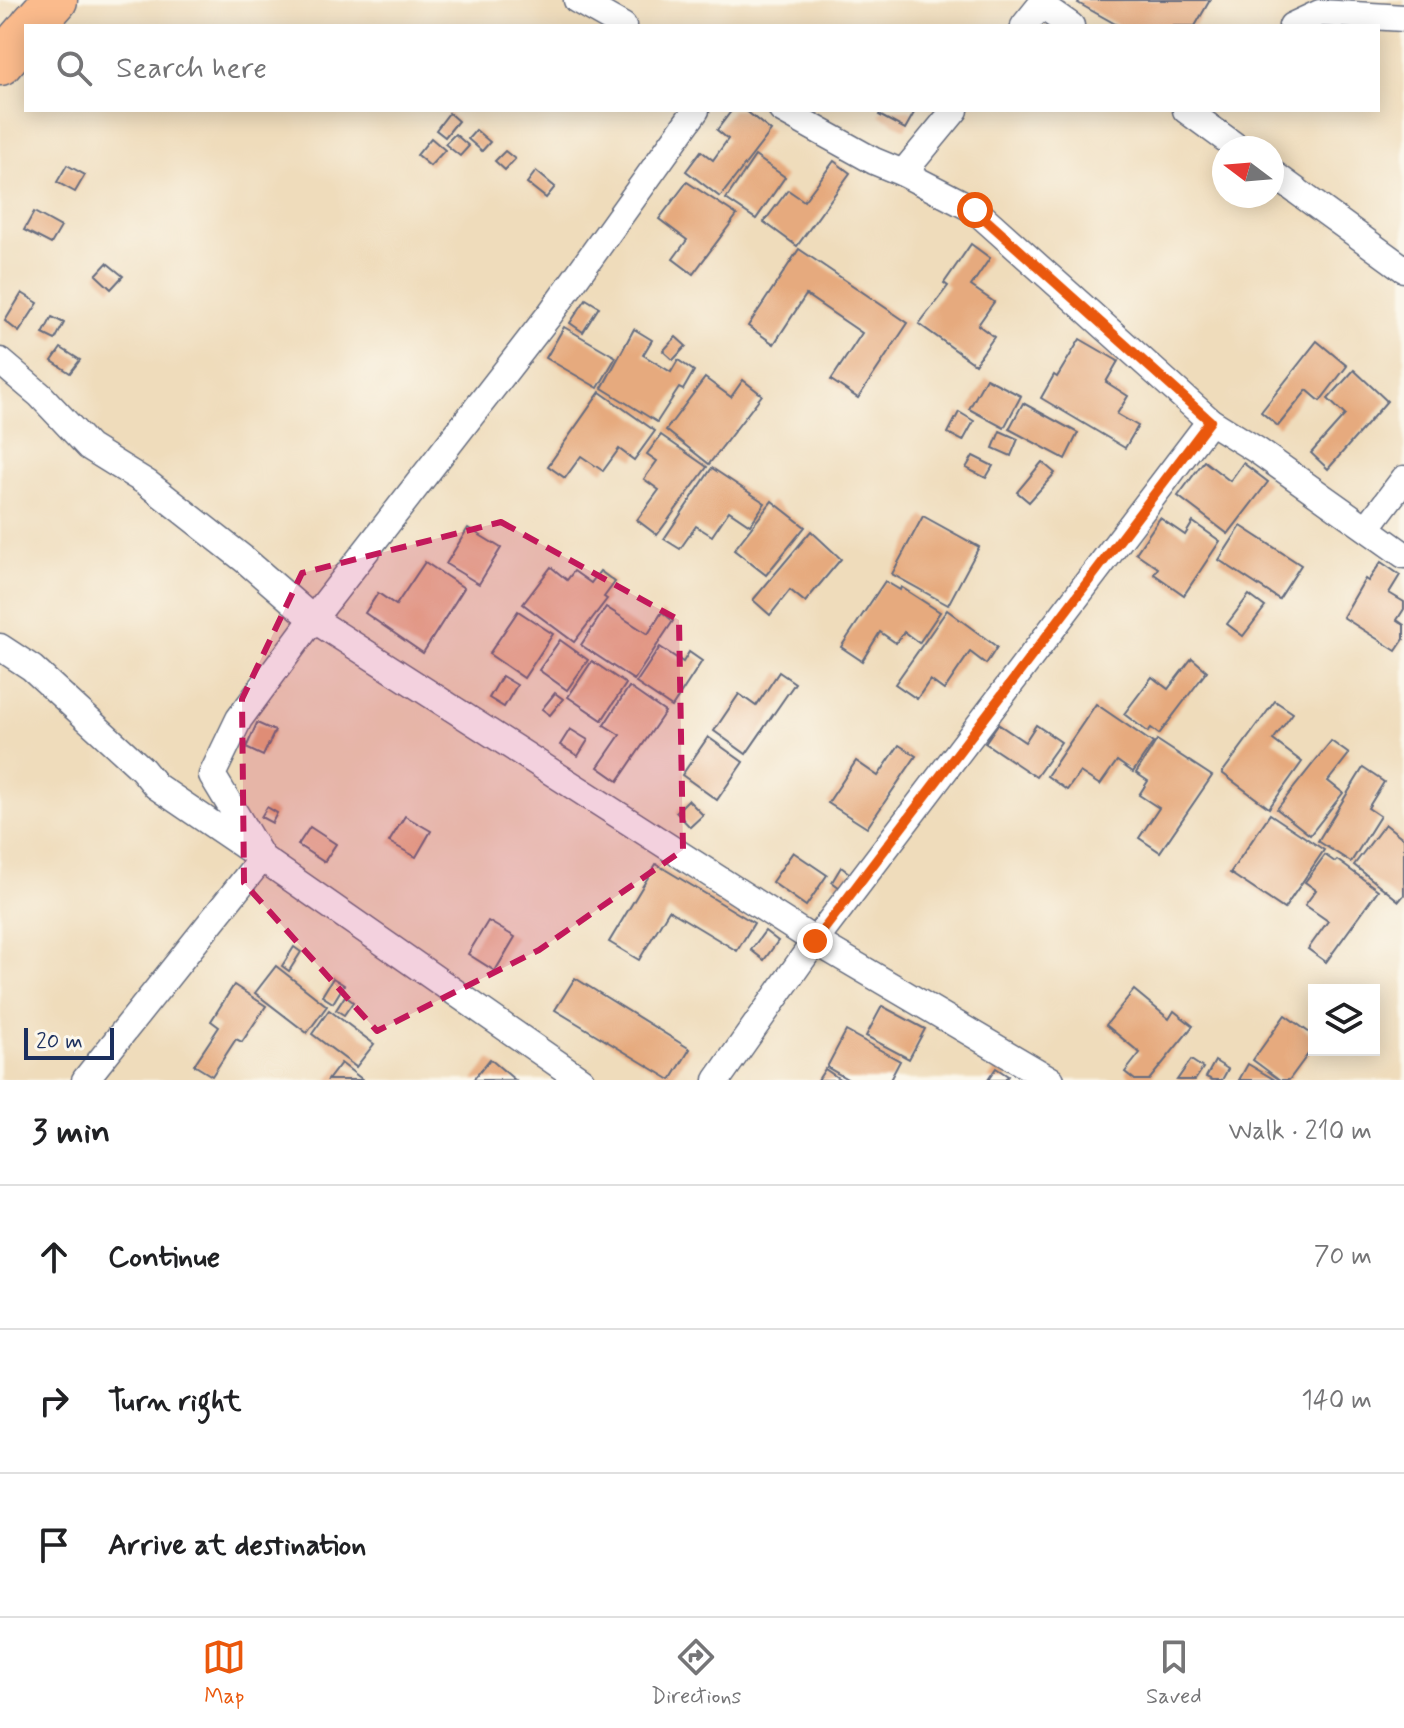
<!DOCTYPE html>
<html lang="en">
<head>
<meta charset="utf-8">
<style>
  :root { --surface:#fff; --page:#f6f6f6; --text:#202124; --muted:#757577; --line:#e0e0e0; --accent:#ea580c }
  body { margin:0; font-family:Mynerve,sans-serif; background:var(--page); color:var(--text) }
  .controls { position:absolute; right:24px; bottom:24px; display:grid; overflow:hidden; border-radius:0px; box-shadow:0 4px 20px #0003 }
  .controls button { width:72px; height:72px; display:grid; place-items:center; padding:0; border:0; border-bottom:2px solid var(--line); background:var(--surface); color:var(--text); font:40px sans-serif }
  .compass { position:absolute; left:1212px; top:136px; width:72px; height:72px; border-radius:50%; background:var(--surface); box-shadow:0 4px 20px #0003; rotate:286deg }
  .scale { position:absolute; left:24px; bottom:20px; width:90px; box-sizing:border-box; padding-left:8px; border:4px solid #1b2f5e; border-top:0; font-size:22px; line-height:28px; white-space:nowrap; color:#1b2f5e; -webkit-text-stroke:6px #fbf7ec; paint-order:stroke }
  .stop { position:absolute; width:24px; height:24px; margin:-18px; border:6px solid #ea580c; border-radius:50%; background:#fff }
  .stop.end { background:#ea580c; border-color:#fff; box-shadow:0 2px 8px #0008 }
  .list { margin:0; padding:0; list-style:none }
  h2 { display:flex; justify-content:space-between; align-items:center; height:104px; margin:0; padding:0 32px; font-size:34px }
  h2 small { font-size:26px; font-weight:400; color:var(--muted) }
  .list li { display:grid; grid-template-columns:52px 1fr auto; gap:24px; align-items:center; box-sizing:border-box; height:144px; padding:0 32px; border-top:2px solid var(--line) }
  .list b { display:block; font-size:30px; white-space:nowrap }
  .list em { font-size:26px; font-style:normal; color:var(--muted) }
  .icon { flex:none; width:44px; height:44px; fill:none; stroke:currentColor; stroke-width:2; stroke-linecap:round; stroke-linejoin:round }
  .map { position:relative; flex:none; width:1404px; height:1080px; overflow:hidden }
  .search { position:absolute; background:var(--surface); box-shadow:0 4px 20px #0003; left:24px; right:24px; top:24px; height:88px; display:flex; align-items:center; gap:20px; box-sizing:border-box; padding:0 28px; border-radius:0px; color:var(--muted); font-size:30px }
  .sheet { height:536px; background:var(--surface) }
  nav { display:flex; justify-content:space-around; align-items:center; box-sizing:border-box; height:112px; border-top:2px solid var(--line); background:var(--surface); font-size:22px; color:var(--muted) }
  nav a { display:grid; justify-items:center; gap:4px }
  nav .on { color:var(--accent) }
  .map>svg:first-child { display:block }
  .building { fill:#e6aa7e }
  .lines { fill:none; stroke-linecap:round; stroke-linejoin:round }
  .street-casing { stroke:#656c7f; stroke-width:29 }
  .highway-casing { stroke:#656c7f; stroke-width:47 }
  .street { stroke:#fff; stroke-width:26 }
  .highway { stroke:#fbbb8c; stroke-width:44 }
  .route { stroke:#ea580c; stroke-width:10 }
  .marked { fill:#c2185b; fill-opacity:0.2; stroke:#c2185b; stroke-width:6; stroke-dasharray:16 10; stroke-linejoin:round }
</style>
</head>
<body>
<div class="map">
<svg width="1404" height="1080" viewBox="0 0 1404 1080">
  <rect width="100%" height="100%" fill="#fbf7ec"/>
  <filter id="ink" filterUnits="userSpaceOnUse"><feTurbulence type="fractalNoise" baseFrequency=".0125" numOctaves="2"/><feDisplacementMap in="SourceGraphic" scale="16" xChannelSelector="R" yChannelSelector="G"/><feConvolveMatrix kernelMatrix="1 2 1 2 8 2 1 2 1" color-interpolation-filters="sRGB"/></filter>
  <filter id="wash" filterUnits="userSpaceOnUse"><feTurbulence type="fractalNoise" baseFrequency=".006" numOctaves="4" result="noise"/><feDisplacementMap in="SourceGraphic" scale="32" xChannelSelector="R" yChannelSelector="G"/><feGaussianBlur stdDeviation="1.8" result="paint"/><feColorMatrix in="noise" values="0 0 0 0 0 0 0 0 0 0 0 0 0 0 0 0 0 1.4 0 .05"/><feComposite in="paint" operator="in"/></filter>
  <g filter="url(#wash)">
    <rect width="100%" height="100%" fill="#efdcbb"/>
    <g id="blocks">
      <!-- building -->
      <g class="building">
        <path d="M1080 0H1210L1195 26H1119L1078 3Z"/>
        <path d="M732 110H745L771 131 720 197 686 171 701 151 713 160 728 139 717 130Z"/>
        <path d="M882 110H908L914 113 905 129 879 115Z"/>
        <path d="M449 113 458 121 445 137 436 130Z"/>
        <path d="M476 130 490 142 482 151 468 139Z"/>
        <path d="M455 134 469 146 460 156 445 144Z"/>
        <path d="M431 138 445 150 430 166 417 155Z"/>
        <path d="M505 151 515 159 505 170 495 161Z"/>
        <path d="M755 156 785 177 756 219 726 199Z"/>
        <path d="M834 161 850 173 797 246 764 222 788 190 804 201Z"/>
        <path d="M67 165 85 175 75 192 57 182Z"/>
        <path d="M536 171 555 187 546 198 527 183Z"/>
        <path d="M687 182 737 215 693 274 673 259 687 240 659 219Z"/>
        <path d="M34 212 61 227 51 244 24 230Z"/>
        <path d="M971 244 990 258 971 286 994 302 978 325 994 337 975 364 919 324 948 286 944 283Z"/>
        <path d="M799 249 908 323 858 398 831 380 862 333 806 295 774 344 748 326Z"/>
        <path d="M107 263 123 276 111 289 96 275Z"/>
        <path d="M22 293 38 303 19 332 5 321Z"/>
        <path d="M586 299 599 307 583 332 570 323Z"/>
        <path d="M52 317 64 323 55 340 43 334Z"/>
        <path d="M564 327 616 357 598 388 546 358Z"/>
        <path d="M634 329 652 340 643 355 671 372 678 360 694 371 683 390 679 388 657 422 602 388Z"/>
        <path d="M676 337 686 346 673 360 663 351Z"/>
        <path d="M1080 339 1118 361 1106 382 1128 396 1117 414 1138 426 1125 448 1041 398 1054 375 1057 377Z"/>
        <path d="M1317 341 1347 366 1320 401 1307 390 1278 426 1261 412Z"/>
        <path d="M61 348 80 360 70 373 52 361Z"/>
        <path d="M1354 370 1387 401 1328 469 1311 453 1345 415 1328 399Z"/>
        <path d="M705 378 731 397 743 380 762 395 709 464 666 430Z"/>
        <path d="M986 378 1021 396 1004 428 969 409Z"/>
        <path d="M600 392 655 431 634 460 619 449 603 471 581 456 565 478 548 466Z"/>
        <path d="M1023 403 1078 433 1065 459 1009 429Z"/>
        <path d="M959 412 974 421 963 441 948 433Z"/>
        <path d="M1000 431 1018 439 1011 456 993 448Z"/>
        <path d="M661 435 707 467 657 535 637 520 659 490 644 479 657 461 647 454Z"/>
        <path d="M973 456 993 466 986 478 966 468Z"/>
        <path d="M1204 461 1230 481 1243 463 1268 482 1228 534 1178 496Z"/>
        <path d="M1042 462 1055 473 1029 502 1017 492Z"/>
        <path d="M712 468 765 503 750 525 729 511 712 536 696 526 680 549 664 539Z"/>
        <path d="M772 501 805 527 766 575 734 550Z"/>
        <path d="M923 516 979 547 948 605 892 574Z"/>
        <path d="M1160 518 1185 535 1193 522 1220 541 1184 595 1154 574 1158 568 1136 553Z"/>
        <path d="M1241 526 1301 565 1279 599 1219 560Z"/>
        <path d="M468 528 501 548 479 584 446 564Z"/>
        <path d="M811 531 841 559 805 602 790 590 770 615 753 600Z"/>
        <path d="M425 562 464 588 423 653 365 613 378 593 396 605Z"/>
        <path d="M1381 562 1400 575 1389 593 1404 602V609L1397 620 1404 625V639L1396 651 1343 617 1365 579 1368 581Z"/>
        <path d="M551 567 567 580 574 571 591 583 600 571 615 582 604 597 607 599 574 642 523 604Z"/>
        <path d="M885 581 900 590 901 587 940 612 919 643 904 632 896 643 880 632 862 661 841 647Z"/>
        <path d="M1249 595 1265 607 1243 636 1227 624Z"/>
        <path d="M606 607 648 634 662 612 673 621 634 680 581 645Z"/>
        <path d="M947 610 997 647 986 664 970 652 944 690 930 680 917 699 895 684Z"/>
        <path d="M518 611 553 634 524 678 489 654Z"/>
        <path d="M560 640 588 660 567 690 539 670Z"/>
        <path d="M660 647 683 662 689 652 702 661 672 707 636 683Z"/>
        <path d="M1192 658 1207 671 1159 734 1151 728 1148 732 1124 714 1152 677 1168 689Z"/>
        <path d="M592 661 626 684 602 720 568 697Z"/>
        <path d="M779 672 795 683 746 754 714 731 739 694 756 706Z"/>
        <path d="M502 676 517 685 504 707 489 698Z"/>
        <path d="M629 687 665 712 618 781 598 767 620 735 604 725Z"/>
        <path d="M555 693 563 699 550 715 542 709Z"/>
        <path d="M1275 701 1293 713 1273 740 1302 762 1269 808 1222 773Z"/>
        <path d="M1096 704 1153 743 1133 772 1117 761 1100 785 1080 772 1067 790 1047 776Z"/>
        <path d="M257 723 275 731 263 756 246 748Z"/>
        <path d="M998 724 1025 742 1036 725 1061 742 1036 777 985 743Z"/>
        <path d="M570 729 588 740 578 756 560 745Z"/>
        <path d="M708 737 743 762 717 800 682 775Z"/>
        <path d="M1157 740 1212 776 1160 852 1139 838 1159 808 1139 795 1148 781 1136 773Z"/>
        <path d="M1331 741 1349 754 1328 781 1343 793 1310 835 1277 809Z"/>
        <path d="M899 745 916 756 867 828 828 803 856 761 878 776Z"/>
        <path d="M1363 768 1384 782 1368 808 1380 816 1351 862 1318 841Z"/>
        <path d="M688 800 703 815 690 827 676 812Z"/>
        <path d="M267 807 277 813 272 823 261 817Z"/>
        <path d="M1270 814 1324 850 1284 909 1230 873Z"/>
        <path d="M405 816 431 831 416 857 389 842Z"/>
        <path d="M1385 824 1404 839V895L1399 901 1354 865Z"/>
        <path d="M310 827 336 844 324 862 298 845Z"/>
        <path d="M793 852 827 875 806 906 772 882Z"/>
        <path d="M1325 855 1335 862 1337 860 1378 890 1326 962 1308 949 1328 921 1305 905 1316 890 1305 882Z"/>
        <path d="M656 864 754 923 737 951 669 910 639 960 609 942Z"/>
        <path d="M841 867 853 876 843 890 832 882Z"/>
        <path d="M488 921 515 937 495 971 468 954Z"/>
        <path d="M765 931 778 941 764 960 751 950Z"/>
        <path d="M294 947 301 952 289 971 282 966Z"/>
        <path d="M276 966 327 1006 307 1033 255 993Z"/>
        <path d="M333 978 344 985 333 1003 322 996Z"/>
        <path d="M575 978 690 1049 671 1080 555 1010Z"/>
        <path d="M234 985 266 1006 242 1042 236 1039 212 1076 194 1065 219 1027 211 1021Z"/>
        <path d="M1134 990 1169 1019 1174 1011 1193 1026 1149 1080H1135L1125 1072 1140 1053 1106 1025Z"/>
        <path d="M345 996 353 1002 344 1015 336 1010Z"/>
        <path d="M882 1006 925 1029 909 1059 866 1036Z"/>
        <path d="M329 1010 374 1044 356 1067 312 1034Z"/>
        <path d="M1285 1015 1314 1036V1046L1289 1080H1280L1253 1060Z"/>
        <path d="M846 1031 900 1061 890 1080H849L827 1067Z"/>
        <path d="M490 1059 515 1080H473Z"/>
        <path d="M1191 1060 1203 1068 1195 1080H1177Z"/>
        <path d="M1215 1061 1228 1069 1222 1080H1212L1206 1077Z"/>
        <path d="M341 1063 363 1080H328Z"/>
        <path d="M1248 1064 1275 1080H1239Z"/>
        <path d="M996 1068 1008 1076 1005 1080H988Z"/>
        <path d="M825 1069 841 1080H818Z"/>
      </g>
    </g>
  </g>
  <g filter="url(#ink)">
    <use href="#blocks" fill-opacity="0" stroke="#656c7f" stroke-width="2"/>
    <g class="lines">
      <defs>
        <g id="street">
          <path d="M577 0 623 26"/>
          <path d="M1041 5 1071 26"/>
          <path d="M1024 26 1045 0"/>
          <path d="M1292 26 1320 13 1404 18"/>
          <path d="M782 110 874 161 903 173 975 210 1210 421 1258 451 1404 555"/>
          <path d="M1186 110 1238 148"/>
          <path d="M903 173 955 110"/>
          <path d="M1272 173 1404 269"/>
          <path d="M0 361 40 395 89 447 147 483 245 560 313 619 815 941 1051 1080"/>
          <path d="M1367 528 1404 479"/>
          <path d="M0 647 32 668 142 769 156 786 262 858 212 775 239 719 313 619 550 314 696 110"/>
          <path d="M85 1080 262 858 581 1080"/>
          <path d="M717 1080 815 941 1210 421"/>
        </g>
        <g id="highway">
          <path d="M32 26 55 0"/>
          <path d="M0 63 26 33"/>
        </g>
      </defs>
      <!-- street casing -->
      <use href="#street" class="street-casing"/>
      <!-- highway casing -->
      <use href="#highway" class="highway-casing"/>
      <!-- street -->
      <use href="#street" class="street"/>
      <!-- highway -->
      <use href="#highway" class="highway"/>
    </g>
  </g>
  <g class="lines" filter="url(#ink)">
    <!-- route -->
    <path class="route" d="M815 941 1210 421 975 210"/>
  </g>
  <!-- marked area -->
  <path class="marked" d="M501 522 679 620 683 850 539 950 377 1031 244 883 242 699 302 573Z"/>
</svg>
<div class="controls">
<button><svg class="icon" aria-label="layers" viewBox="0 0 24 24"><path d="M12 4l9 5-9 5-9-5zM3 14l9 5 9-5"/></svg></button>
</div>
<svg class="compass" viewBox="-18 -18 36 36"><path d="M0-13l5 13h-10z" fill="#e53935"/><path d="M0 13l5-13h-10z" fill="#757577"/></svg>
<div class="scale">20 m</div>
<div class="stop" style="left:975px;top:210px"></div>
<div class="stop end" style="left:815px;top:941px"></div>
<div class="search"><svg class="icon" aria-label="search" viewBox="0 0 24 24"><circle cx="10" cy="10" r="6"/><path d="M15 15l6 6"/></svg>Search here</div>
</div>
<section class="sheet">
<h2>3 min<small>Walk · 210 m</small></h2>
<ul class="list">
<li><svg class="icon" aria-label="ahead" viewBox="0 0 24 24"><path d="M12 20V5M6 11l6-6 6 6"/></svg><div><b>Continue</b></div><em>70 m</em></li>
<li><svg class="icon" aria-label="right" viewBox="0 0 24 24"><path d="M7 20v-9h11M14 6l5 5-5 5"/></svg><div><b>Turn right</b></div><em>140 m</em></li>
<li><svg class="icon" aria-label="arrive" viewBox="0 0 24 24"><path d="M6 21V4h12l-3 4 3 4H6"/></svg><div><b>Arrive at destination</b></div></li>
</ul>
</section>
<nav>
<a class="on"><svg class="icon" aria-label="map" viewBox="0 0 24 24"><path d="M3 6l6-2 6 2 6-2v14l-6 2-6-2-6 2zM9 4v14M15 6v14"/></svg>Map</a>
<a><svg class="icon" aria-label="directions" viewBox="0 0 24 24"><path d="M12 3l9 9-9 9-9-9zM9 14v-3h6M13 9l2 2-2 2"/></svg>Directions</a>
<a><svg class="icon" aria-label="saved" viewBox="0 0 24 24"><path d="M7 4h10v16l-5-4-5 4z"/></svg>Saved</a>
</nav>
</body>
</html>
